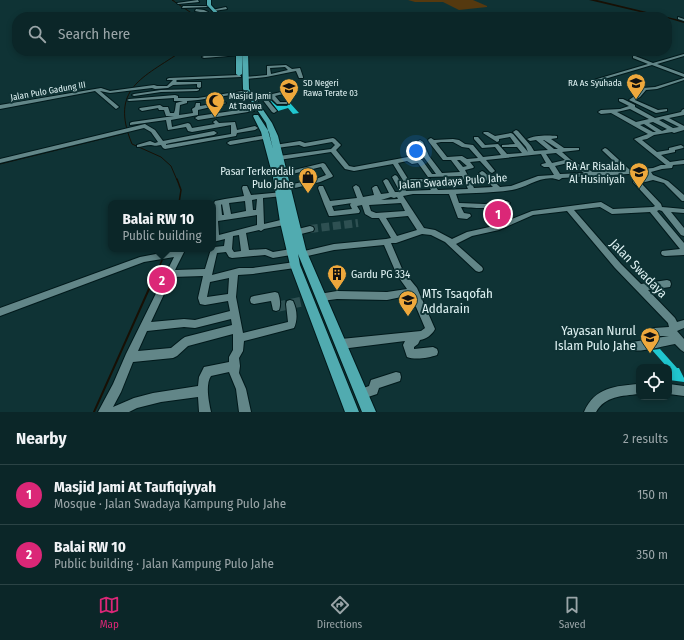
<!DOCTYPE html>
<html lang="en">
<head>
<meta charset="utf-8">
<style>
  :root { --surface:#0b2628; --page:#142e30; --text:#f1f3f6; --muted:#9aa5a8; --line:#2b4345; --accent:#db2777 }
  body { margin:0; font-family:"Fira Sans Condensed",sans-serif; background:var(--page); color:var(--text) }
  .controls { position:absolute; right:12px; bottom:12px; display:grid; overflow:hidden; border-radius:8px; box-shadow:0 2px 6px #0003 }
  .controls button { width:36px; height:36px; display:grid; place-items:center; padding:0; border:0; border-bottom:1px solid var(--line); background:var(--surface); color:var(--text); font:20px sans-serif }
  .you { position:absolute; left:416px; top:151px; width:14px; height:14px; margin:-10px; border:3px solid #fff; border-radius:50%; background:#1a73e8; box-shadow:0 0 0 6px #1a73e833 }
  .badge { display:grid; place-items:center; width:26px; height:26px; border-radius:50%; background:var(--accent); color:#fff; font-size:13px; font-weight:700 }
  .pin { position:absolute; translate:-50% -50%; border:2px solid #fff; box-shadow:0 1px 4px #0006 }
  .popup { position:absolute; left:108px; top:200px; width:108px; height:52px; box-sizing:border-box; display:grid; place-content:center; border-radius:8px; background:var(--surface); filter:drop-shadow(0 1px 3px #0005); font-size:13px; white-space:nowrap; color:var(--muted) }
  .popup b { font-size:15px; color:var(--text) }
  .popup::after { content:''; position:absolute; left:50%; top:100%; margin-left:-8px; border:8px solid transparent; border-top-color:var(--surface) }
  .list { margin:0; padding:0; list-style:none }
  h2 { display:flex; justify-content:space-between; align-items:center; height:52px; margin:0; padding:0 16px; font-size:17px }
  h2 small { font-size:13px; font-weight:400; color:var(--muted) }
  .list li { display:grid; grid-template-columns:26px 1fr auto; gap:12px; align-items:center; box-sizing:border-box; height:60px; padding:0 16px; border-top:1px solid var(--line) }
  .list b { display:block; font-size:15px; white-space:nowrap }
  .list p { margin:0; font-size:13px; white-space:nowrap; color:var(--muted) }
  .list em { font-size:13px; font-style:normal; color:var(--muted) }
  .icon { flex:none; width:22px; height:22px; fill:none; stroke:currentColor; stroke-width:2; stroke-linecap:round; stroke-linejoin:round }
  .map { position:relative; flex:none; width:684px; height:412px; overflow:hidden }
  .search { position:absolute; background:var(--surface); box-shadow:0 2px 6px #0003; left:12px; right:12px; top:12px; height:44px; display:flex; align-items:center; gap:10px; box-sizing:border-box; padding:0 14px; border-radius:16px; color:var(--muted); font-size:15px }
  .sheet { height:172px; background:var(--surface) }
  nav { display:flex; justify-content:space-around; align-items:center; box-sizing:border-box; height:56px; border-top:1px solid var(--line); background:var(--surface); font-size:11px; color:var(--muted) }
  nav a { display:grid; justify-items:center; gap:2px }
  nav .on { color:var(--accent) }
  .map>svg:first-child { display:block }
  .green { fill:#55390f }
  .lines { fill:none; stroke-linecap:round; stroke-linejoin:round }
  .stream-far2 { stroke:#181005; stroke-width:1 }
  .stream-far1 { stroke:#181005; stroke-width:1.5 }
  .stream { stroke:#181005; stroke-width:2 }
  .river { fill:#181005; fill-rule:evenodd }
  .building { fill:#20c7d0 }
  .minor-tunnel-far2 { stroke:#2e5052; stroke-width:3.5; stroke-dasharray:3.5 1.5; stroke-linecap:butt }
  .minor-tunnel-far1 { stroke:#2e5052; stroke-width:8; stroke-dasharray:8 3.5; stroke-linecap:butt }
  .minor-tunnel { stroke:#2e5052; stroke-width:10; stroke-dasharray:10 5; stroke-linecap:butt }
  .minor-casing { stroke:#01191b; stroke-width:2 }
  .major-casing { stroke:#01191b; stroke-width:2 }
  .minor { fill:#628688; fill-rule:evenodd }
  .major { fill:#51abb0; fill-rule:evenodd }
  .labels { text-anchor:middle; stroke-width:4; stroke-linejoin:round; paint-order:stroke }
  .far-poi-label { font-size:9px; fill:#dff2f3; stroke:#0f3335; text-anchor:start }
  .far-street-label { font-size:9px; fill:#dff2f3; stroke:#0f3335 }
  .poi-label { font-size:11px; fill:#dff2f3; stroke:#0f3335; text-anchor:end }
  .street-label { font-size:11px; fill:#dff2f3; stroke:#0f3335 }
  .near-street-label { font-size:13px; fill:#dff2f3; stroke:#0f3335 }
  .near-poi-label { font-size:13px; fill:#dff2f3; stroke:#0f3335; text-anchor:start }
</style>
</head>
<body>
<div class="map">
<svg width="684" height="412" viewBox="0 0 684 412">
  <rect width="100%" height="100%" fill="#0f3335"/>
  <!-- green -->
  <path class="green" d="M408 0H473L487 6V7L459 10 443 2H415Z"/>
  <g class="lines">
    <!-- stream-far2 -->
    <g class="stream-far2">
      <path d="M174 0H172L193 14 192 17"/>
      <path d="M0 164 126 133"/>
      <path d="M177 180 171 166 161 157 132 144C109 88 143 78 182 51"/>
    </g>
    <!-- stream-far1 -->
    <g class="stream-far1">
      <path d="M177 179 181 190 179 203"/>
      <path d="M153 281 163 258"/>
    </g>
    <!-- stream -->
    <path class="stream" d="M94 412 153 280"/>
    <!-- river -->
    <path class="river" d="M589 0H597L684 21V23L667 18V17H661Z"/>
  </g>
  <!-- building -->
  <g class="building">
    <path d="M269 99 277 106H287L290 103 299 113 293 114 288 108 278 111Z"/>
    <path d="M502 208 511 218 497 223 485 210Z"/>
    <path d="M660 349 677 368H679L684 378V382L669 380V367H667L652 350Z"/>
  </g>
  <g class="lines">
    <!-- minor-tunnel-far2 -->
    <path class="minor-tunnel-far2" d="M224 16H227"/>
    <!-- minor-tunnel-far1 -->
    <path class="minor-tunnel-far1" d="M310 229 358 223"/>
    <!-- minor-tunnel -->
    <path class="minor-tunnel" d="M276 307 310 300"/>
    <defs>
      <g id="minor">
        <path d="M198 0 199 2 178 4 177 3Z"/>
        <path d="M183 6H206L208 7 182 8Z"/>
        <path d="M226 7 227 9 214 11 212 10Z"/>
        <path d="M196 9 204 10 208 12V16L205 17V13L195 11Z"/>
        <path d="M234 14 240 17 225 16Z"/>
        <path d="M678 17 684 19V21L678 19Z"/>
        <path d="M244 51H256L245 53 243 52Z"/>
        <path d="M239 53 241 54 240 55 204 58 202 57 204 56Z"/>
        <path d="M684 54V56L657 64 684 74V77L652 65 591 83 587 82 648 64 633 58V56H635L653 63Z"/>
        <path d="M286 65 292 69 300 68 303 77V78H299L296 71 266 77 245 79 243 78 245 77 267 75V66ZM285 67 288 70 271 74 270 68Z"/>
        <path d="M239 75 241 76V77L176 80 177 81 176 82H201V87L199 88 197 87V84L173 85 168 88 155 89 152 88 110 93 100 91 118 106 119 107 116 109 95 91 0 109V105L101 88 110 91 154 85 157 86H167L173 80H167V79L169 78Z"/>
        <path d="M684 78V80L657 89 646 90 640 97 635 100 658 110 667 109V111L656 113 629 100 636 95 643 88 655 87Z"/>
        <path d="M199 89V90L197 91 161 92 134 96 132 95 134 94 161 90Z"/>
        <path d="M242 91H244V93L198 100 187 101V103L180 105 179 115 193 113 192 109 195 107 196 103H200V106L224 102 226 103 224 104 198 110V115L171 120 172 127 188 123 190 124 192 128 215 124 213 122 216 120 219 123 235 122 237 130 255 126 258 128 255 130 237 133 236 136 165 149 163 148 161 145C156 146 155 146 151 145 146 145 141 147 137 147V145L150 141 155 143 158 142 151 132 144 128 0 163V159L145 124 155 130 163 141 214 131 217 133 214 135 170 143 166 144V145L231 134V125L192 132 188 131 186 127 168 130 166 120 130 125V123L132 122 174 116H166L164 110H159L158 108 142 111 139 109 140 108 160 105 163 107H168L170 113H174L175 110 176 103 183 101H174V98L129 101 127 100 129 99 175 95 178 96V98H198Z"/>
        <path d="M281 92 283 93V94L275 96 280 102H287V104H277L270 97 266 98 277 111 274 113 272 112 262 99 253 100 251 99Z"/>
        <path d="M619 99H623L635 105V107L655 118 681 112 682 110 684 109V115L669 118 684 126V130L674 133 672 132 654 135 647 139 642 140 657 152 669 150V148L681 145 684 147 683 148 675 150V152L661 155 670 162 684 160V164L673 165 672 168 662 169 651 172 653 175 668 181 684 195V201H682L664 183 653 180 641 183 661 204 662 207 684 209V213L671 212 684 228V236L681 235 662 211 659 210 657 211 684 243V255L665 256 662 255 661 253 662 251 680 249 650 212 612 214 600 207 574 210 621 264 641 284 667 280 670 281 671 284 670 287 648 290 675 318 677 322 684 320V328L677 331 684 339V352L681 350 675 344C662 346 638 354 626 349L624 346 626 343 669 336H654L651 335 649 332 651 329 654 328 669 327 668 323 615 268 567 211 533 215 499 230 472 236 456 244 482 267 483 269 482 271 479 272 476 271 445 242 431 235 422 234 396 243H391L403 271 417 288 435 329C432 335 426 339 420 340L418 344 414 347V349L433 347 437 349 438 352 437 355C429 358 415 360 407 357L403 345 405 341 341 349 338 347 336 344 338 341 341 339 421 331 425 328 411 295 387 300 337 299 322 301 319 300 318 297 319 294 337 291 387 292 407 289 397 275 384 245 334 250 303 257 300 256 299 254 300 252 334 244 386 239 391 238 379 218H372L365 214 362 205 357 206 360 211 359 213 332 216H329L324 204 318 188 319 186H323L330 201 357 198 353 187 356 185 359 187 363 197 374 195 372 188 375 186H377L381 194 389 193 383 181 386 179 388 180 395 192H400L392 177 395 175 397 176 406 191 431 190 426 182H404L393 164 354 171 345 169 331 152 279 160 276 158 279 156 331 149 335 145 332 142 304 147 299 145 277 148 275 147V145L300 141 305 143 333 138 335 139 341 145 336 150 349 166 354 167 408 157 413 160H422L432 174H436L423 156 417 142 420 140 423 142 429 156 442 173 460 172 451 160H443L429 142 428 140 429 139 431 138 434 140 453 139 459 140 465 144 473 145 483 157 501 155 495 147 482 148 474 139V137H478L485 145 498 144 507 154 522 153 517 147H502V145L515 144 510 137 499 139V141L497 142 483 133 484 132H488L495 136 511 133 513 134 528 152 526 147 513 132 516 130 518 131 531 146 534 151 548 150 536 140 530 141 527 139C534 135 549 135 557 136V138L551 139 564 148H579V150L562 152 571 160 593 172 623 170 603 151 602 150 605 148 607 149 630 170 653 168 661 165H666L634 139 648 134 611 113 601 114 598 112 601 110 620 109 629 106 619 101ZM630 109 649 119 636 122 617 112ZM663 119 679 127 673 128 659 120ZM653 122 667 129 662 131 649 123ZM644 124 656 132H653L640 125ZM543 140H544L558 149H554ZM441 142H453L462 147 469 148 478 158 467 159 462 156 447 157 436 143ZM556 153 565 160 552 163 546 154ZM541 154 546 163 542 164 541 165 544 167H549L554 175 538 176 511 186 500 187 484 172 482 171 479 173 493 187 474 188 465 170 473 168 474 167 470 162 480 161 490 172 492 173 495 171 486 160ZM457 160H460L467 166 463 167ZM407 161 412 164 418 163 428 177 462 176 468 189 438 190 430 179H408L398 163ZM568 163 584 173 560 174 555 166ZM645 173 647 177 634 181 633 182 655 206 653 207 613 209 601 202 532 211 494 226 467 232 452 239 435 230 424 228 403 196 413 194H449L458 218 467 219 471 216 470 214 464 213 461 207C473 208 502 210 510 203L507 201 485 204 459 203 456 194C474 193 494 193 512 190 526 188 544 173 559 180L562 178ZM391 197 394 198 397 197 398 199 381 200ZM351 203 350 205 352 209 334 211 332 206 352 203ZM401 203 405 211 376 213 371 211 369 205ZM408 216 417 230 397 236 386 218Z"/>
        <path d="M252 108 254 109V111L198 120 195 118 198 116Z"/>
        <path d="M267 135 269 136V138L230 145 227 143 230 141Z"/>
        <path d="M323 163 325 164 333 176 332 177 320 182 295 188 292 186 293 184 316 179 326 175 321 167 284 176 281 174 282 173Z"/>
        <path d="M243 186H247L251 195 283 192 284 194 283 196 263 198 264 224 289 218 292 219 293 221 292 223 289 224 264 229 261 231 259 230 246 233 249 250 266 249 273 252 291 249 294 250 295 252 294 254 291 255 273 258 265 255 232 258 229 257 226 252 217 253 212 275 239 268H253L295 262 298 263 299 265 298 267 295 268 253 274 238 275 236 297 243 333 288 322 286 304 287 301 290 300 293 301C297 310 298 319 294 328L244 341 243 351 239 358 240 366 239 373 246 389 251 412H239L236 389 229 372 211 376C205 385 209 402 211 412H199L198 397 161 402 137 408 129 412H98L113 384 126 354 174 257 144 262 0 316V308L140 257 177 250 178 249H184L185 250 175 270 205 269 211 249H213L214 247 224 246 225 239 213 242V217L215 216 214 203 215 201 225 199 244 196 242 188ZM257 199 256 210H253L252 200ZM245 201 246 211 231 214 229 203ZM222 204 224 215H222L221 205ZM257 215V225L219 235 218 221ZM239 235 241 251 234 252 232 249 233 236ZM203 276 198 298 200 304 205 305 228 301 230 311 195 320 184 319 151 322 172 277ZM229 278 228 294 207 297 210 282ZM231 319 232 325 185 337 182 339 171 348 138 351 147 331 184 327 195 328ZM233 334V350L229 357V362L204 367 199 377 198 386 153 393 134 398 113 407 121 392 133 362 173 358 177 356 188 346Z"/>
        <path d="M310 226 313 227 314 229 313 231 297 235 294 234 293 232 294 230Z"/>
        <path d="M275 292 278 293C280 298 281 305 279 310L276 311 273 310 271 301 254 304 251 303 250 300 251 297 254 296Z"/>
        <path d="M396 372 400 373 401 377 400 381 379 388 377 394 362 399 358 398 357 394 358 390 369 386 371 380Z"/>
        <path d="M639 384V394C622 396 605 396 596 412H584C595 387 615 386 639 384Z"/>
        <path d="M669 384 684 386V396L669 394Z"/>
      </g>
      <g id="major">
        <path d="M207 0H211V5L222 17H218L207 5Z"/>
        <path d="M236 51H242V74L239 76 236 74Z"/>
        <path d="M242 51H248L249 89 272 123 278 136 306 250 376 412H362L298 254 300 265 359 412H345L290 265 280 222 273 177 261 132 253 116 254 115H258L269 132 273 149 266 123 243 89Z"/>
      </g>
    </defs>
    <!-- minor casing -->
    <use href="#minor" class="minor-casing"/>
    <!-- major casing -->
    <use href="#major" class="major-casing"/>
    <!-- minor -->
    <use href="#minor" class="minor"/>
    <!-- major -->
    <use href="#major" class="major"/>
  </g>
  <!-- icons -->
  <defs>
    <symbol id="school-pin" viewBox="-11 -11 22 30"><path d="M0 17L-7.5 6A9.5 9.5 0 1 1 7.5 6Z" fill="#eea83c" stroke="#0f3335"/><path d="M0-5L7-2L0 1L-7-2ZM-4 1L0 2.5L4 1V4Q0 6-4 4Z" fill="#111"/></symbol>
    <symbol id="mosque-pin" viewBox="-11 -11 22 30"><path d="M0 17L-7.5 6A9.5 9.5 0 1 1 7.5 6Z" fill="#eea83c" stroke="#0f3335"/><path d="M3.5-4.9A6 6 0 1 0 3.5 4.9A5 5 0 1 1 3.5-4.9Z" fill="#111"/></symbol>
    <symbol id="shop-pin" viewBox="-11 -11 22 30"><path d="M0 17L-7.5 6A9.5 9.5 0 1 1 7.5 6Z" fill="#eea83c" stroke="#0f3335"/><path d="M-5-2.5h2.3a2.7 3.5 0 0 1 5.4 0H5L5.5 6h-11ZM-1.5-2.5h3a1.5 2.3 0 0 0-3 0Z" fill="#111"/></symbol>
    <symbol id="building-pin" viewBox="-11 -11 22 30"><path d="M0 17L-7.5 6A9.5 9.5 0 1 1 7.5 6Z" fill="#eea83c" stroke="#0f3335"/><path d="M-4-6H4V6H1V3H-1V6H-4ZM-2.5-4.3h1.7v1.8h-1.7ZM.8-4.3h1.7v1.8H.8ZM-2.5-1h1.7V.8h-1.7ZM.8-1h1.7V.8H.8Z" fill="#111"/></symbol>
  </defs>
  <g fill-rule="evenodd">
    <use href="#school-pin" x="625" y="72" width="22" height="30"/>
    <use href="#school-pin" x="278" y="77" width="22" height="30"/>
    <use href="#mosque-pin" x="204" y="90" width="22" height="30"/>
    <use href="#school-pin" x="628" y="161" width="22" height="30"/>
    <use href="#shop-pin" x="297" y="166" width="22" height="30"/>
    <use href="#building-pin" x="326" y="263" width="22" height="30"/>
    <use href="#school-pin" x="397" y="289" width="22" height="30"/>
    <use href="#school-pin" x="639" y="326" width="22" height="30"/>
  </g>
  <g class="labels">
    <!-- far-poi labels -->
    <g class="far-poi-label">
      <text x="303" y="86">SD Negeri<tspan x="303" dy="10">Rawa Terate 03</tspan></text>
      <text x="622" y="86" text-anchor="end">RA As Syuhada</text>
      <text x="229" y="99">Masjid Jami<tspan x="229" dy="10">At Taqwa</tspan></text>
    </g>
    <!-- far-street labels -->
    <g class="far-street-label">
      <text transform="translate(48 91) rotate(-10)" y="3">Jalan Pulo Gadung III</text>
    </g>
    <!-- poi labels -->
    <g class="poi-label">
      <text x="625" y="170">RA Ar Risalah<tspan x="625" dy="13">Al Husiniyah</tspan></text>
      <text x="294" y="175">Pasar Terkendali<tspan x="294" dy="13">Pulo Jahe</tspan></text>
      <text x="351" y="278" text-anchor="start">Gardu PG 334</text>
    </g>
    <!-- street labels -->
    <g class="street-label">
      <text transform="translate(453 181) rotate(-4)" y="4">Jalan Swadaya Pulo Jahe</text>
    </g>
    <!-- near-street labels -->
    <g class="near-street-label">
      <text transform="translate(639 268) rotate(46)" y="5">Jalan Swadaya</text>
    </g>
    <!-- near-poi labels -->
    <g class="near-poi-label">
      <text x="422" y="298">MTs Tsaqofah<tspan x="422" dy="15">Addarain</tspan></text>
      <text x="636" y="335" text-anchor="end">Yayasan Nurul<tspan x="636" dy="15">Islam Pulo Jahe</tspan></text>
    </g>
  </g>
</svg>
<div class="controls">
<button><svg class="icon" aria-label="locate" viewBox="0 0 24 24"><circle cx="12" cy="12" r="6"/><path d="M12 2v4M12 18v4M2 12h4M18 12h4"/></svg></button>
</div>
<div class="you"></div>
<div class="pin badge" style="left:498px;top:214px">1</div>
<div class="pin badge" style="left:162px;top:280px">2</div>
<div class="popup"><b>Balai RW 10</b>Public building</div>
<div class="search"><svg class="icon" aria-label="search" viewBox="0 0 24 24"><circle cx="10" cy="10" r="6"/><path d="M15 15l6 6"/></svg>Search here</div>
</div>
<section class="sheet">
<h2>Nearby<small>2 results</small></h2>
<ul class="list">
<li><span class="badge">1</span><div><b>Masjid Jami At Taufiqiyyah</b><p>Mosque · Jalan Swadaya Kampung Pulo Jahe</p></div><em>150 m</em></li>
<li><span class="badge">2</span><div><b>Balai RW 10</b><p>Public building · Jalan Kampung Pulo Jahe</p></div><em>350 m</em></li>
</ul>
</section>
<nav>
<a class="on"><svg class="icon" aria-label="map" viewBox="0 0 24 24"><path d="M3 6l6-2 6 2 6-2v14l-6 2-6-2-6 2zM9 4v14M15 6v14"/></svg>Map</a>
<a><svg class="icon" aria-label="directions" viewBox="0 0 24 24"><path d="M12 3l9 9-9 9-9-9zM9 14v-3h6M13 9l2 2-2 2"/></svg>Directions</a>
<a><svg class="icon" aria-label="saved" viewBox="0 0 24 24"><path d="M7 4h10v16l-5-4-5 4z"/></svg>Saved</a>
</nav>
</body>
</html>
